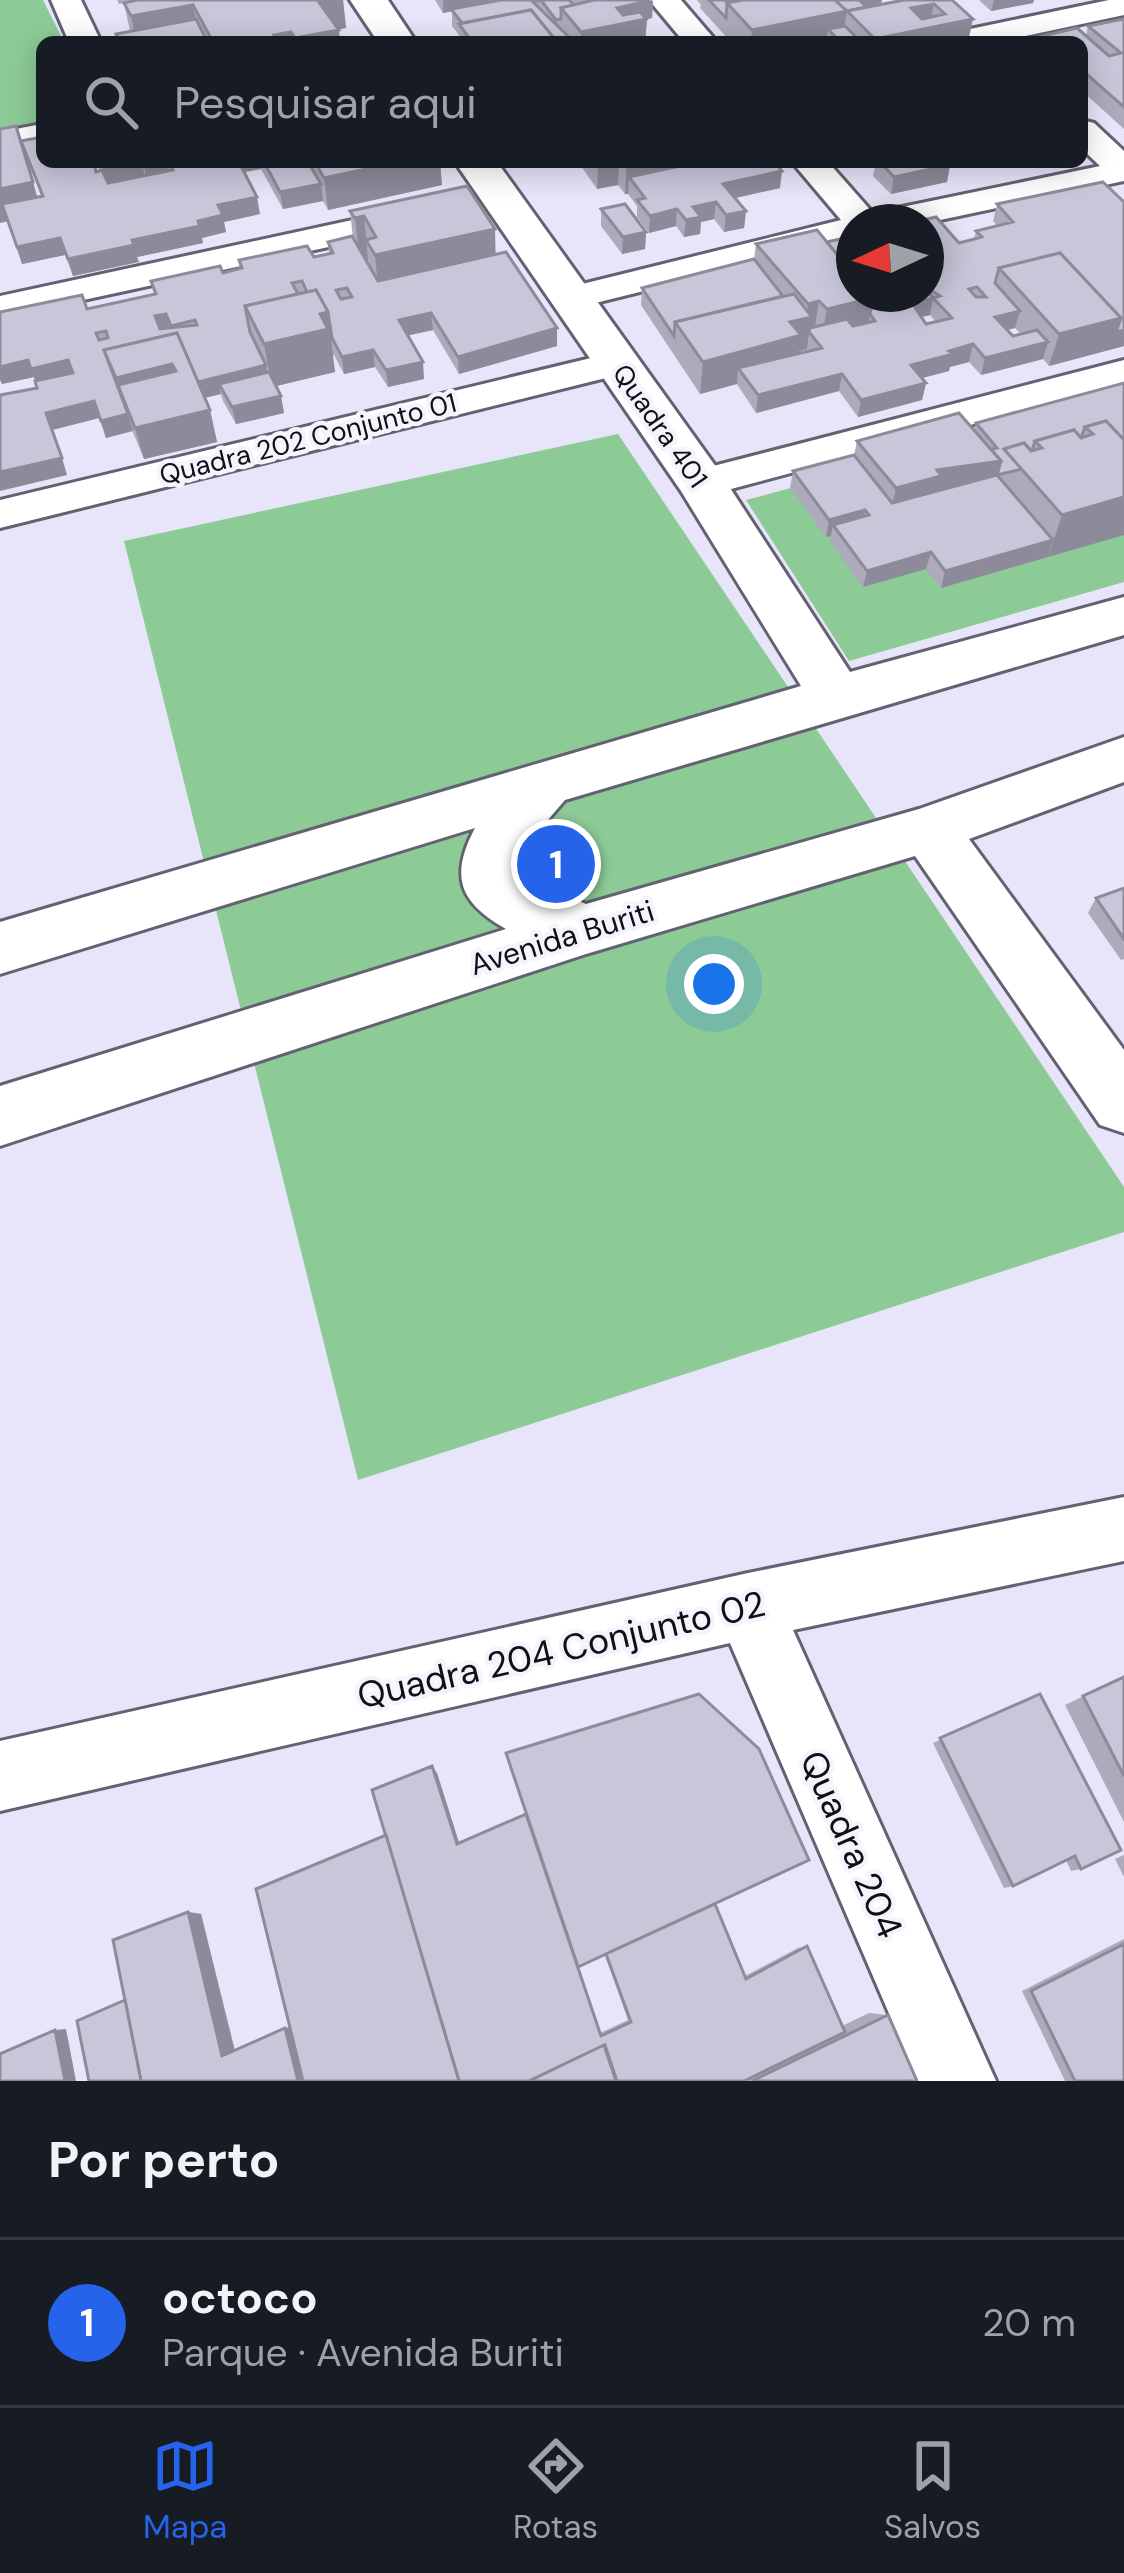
<!DOCTYPE html>
<html lang="pt">
<head>
<meta charset="utf-8">
<style>
  :root { --surface:#171b24; --page:#20242c; --text:#f1f3f6; --muted:#9ea1a6; --line:#363941; --accent:#2563eb }
  body { margin:0; font-family:"DM Sans",sans-serif; background:var(--page); color:var(--text) }
  .compass { position:absolute; left:836px; top:204px; width:108px; height:108px; border-radius:50%; background:var(--surface); box-shadow:0 6px 30px #0003; rotate:266deg }
  .you { position:absolute; left:714px; top:984px; width:42px; height:42px; margin:-30px; border:9px solid #fff; border-radius:50%; background:#1a73e8; box-shadow:0 0 0 18px #1a73e833 }
  .badge { display:grid; place-items:center; width:78px; height:78px; border-radius:50%; background:var(--accent); color:#fff; font-size:39px; font-weight:700 }
  .pin { position:absolute; translate:-50% -50%; border:6px solid #fff; box-shadow:0 3px 12px #0006 }
  .list { margin:0; padding:0; list-style:none }
  h2 { display:flex; justify-content:space-between; align-items:center; height:156px; margin:0; padding:0 48px; font-size:51px }
  h2 small { font-size:39px; font-weight:400; color:var(--muted) }
  .list li { display:grid; grid-template-columns:78px 1fr auto; gap:36px; align-items:center; box-sizing:border-box; height:168px; padding:0 48px; border-top:3px solid var(--line) }
  .list b { display:block; font-size:45px; white-space:nowrap }
  .list p { margin:0; font-size:39px; white-space:nowrap; color:var(--muted) }
  .list em { font-size:39px; font-style:normal; color:var(--muted) }
  .icon { flex:none; width:66px; height:66px; fill:none; stroke:currentColor; stroke-width:2; stroke-linecap:round; stroke-linejoin:round }
  .map { position:relative; flex:none; width:1124px; height:2081px; overflow:hidden }
  .search { position:absolute; background:var(--surface); box-shadow:0 6px 30px #0003; left:36px; right:36px; top:36px; height:132px; display:flex; align-items:center; gap:30px; box-sizing:border-box; padding:0 42px; border-radius:18px; color:var(--muted); font-size:45px }
  .sheet { height:324px; background:var(--surface) }
  nav { display:flex; justify-content:space-around; align-items:center; box-sizing:border-box; height:168px; border-top:3px solid var(--line); background:var(--surface); font-size:33px; color:var(--muted) }
  nav a { display:grid; justify-items:center; gap:6px }
  nav .on { color:var(--accent) }
  .map>svg:first-child { display:block }
  .green { fill:#8ccb96 }
  .lines { fill:none; stroke-linecap:round; stroke-linejoin:round }
  .street-casing { stroke:#646173; stroke-width:6 }
  .secondary-casing { stroke:#646173; stroke-width:6 }
  .street { fill:#fff; fill-rule:evenodd }
  .secondary { fill:#fff; fill-rule:evenodd }
  .wall { fill:#adaabb; fill-rule:evenodd }
  .shaded-wall { fill:#8d8b99 }
  .building { fill:#c9c6da; stroke:#8d8b99; stroke-width:3; fill-rule:evenodd }
  .labels { text-anchor:middle; stroke-width:9; stroke-linejoin:round; paint-order:stroke }
  .far-street-label { font-size:27px; fill:#110f16; stroke:#f5f4fc }
  .street-label { font-size:30px; fill:#110f16; stroke:#f5f4fc }
  .near-street-label { font-size:36px; fill:#110f16; stroke:#f5f4fc }
</style>
</head>
<body>
<div class="map">
<svg width="1124" height="2081" viewBox="0 0 1124 2081">
  <rect width="100%" height="100%" fill="#e8e5fa"/>
  <!-- green -->
  <g class="green">
    <path d="M0 0H43L64 42H42V125L0 133Z"/>
    <path d="M1124 398V582L849 661 746 500Z"/>
    <path d="M618 434 1124 1187V1232L358 1480 124 541Z"/>
  </g>
  <g class="lines">
    <defs>
      <g id="street">
        <path d="M51 0H81L101 42H69Z"/>
        <path d="M649 0H681L717 42H684Z"/>
        <path d="M1109 0H1124V15L997 42H969L965 36 970 29Z"/>
        <path d="M1082 120 1094 123 1124 151V181L926 223 854 222V239L571 309 558 306 552 298 558 290 841 220 792 162H828L873 213 1100 166 1082 149Z"/>
        <path d="M42 124V144L0 152V132Z"/>
        <path d="M422 205 435 208 440 216 435 224 0 318V296Z"/>
        <path d="M616 352 630 356 635 364 630 372 0 528V500Z"/>
        <path d="M1124 360V384L701 497 686 493 680 483 686 473Z"/>
        <path d="M1124 1497V1561L793 1630 996 2081H918L730 1643 0 1811V1741L748 1573Z"/>
      </g>
      <g id="secondary">
        <path d="M350 0H388L416 42H378Z"/>
        <path d="M455 162H497L719 471 850 672 1124 597V635L565 800 527 844 524 879 586 904 919 809 1124 737V782L969 839 1124 1050V1133L1100 1125 915 856 586 954 0 1146V1086L506 929C460 903 449 877 475 828L0 974V922L801 686 681 491Z"/>
      </g>
    </defs>
    <!-- street casing -->
    <use href="#street" class="street-casing"/>
    <!-- secondary casing -->
    <use href="#secondary" class="secondary-casing"/>
    <!-- street -->
    <use href="#street" class="street"/>
    <!-- secondary -->
    <use href="#secondary" class="secondary"/>
  </g>
  <!-- wall -->
  <g class="wall">
    <path d="M117 0H343L346 28 338 29 340 42H118L116 34 130 31 124 3 119 4Z"/>
    <path d="M435 0H652L653 1 652 18 647 19 645 42H460L459 35 452 26V11L443 13Z"/>
    <path d="M697 0H882L881 3 867 7 952 0 968 42H731L700 8 701 5Z"/>
    <path d="M979 0H1034L1033 3 991 11Z"/>
    <path d="M1124 19V129L1082 91V42H1041L1042 36H1086L1088 26Z"/>
    <path d="M16 126 37 197 41 196 21 141 96 172 100 171 96 162H440L442 185 328 210 323 201 283 209 261 169 244 172 260 214 224 222 226 232 202 238 203 243 137 257 139 262 73 276 65 255 22 264 7 221Z"/>
    <path d="M573 162H774L780 188 735 198 746 211 744 228 724 232 714 219 701 222 700 234 684 237 676 226 649 233 637 217V206L628 194H625L618 185 597 189 581 166 576 167Z"/>
    <path d="M861 162H948L950 165 947 182 891 194 873 176 875 166 866 168Z"/>
    <path d="M1124 202V346L1049 366 1043 359 981 375 969 362 950 367 949 371 922 378 926 383 922 400 858 417 839 391 756 413 737 384 700 394 641 305 642 288 754 260 756 244 854 294H926V222L959 243 974 239 976 231 997 226 993 221 997 204ZM930 315 936 322 926 324 921 317ZM1015 328 1021 334 1013 336 1007 330Z"/>
    <path d="M601 209 646 232 645 249 622 254 601 226Z"/>
    <path d="M350 211 496 254 557 328V346L459 374 433 330 408 335 424 379 388 387 375 367 344 374 334 355 332 356 335 372 276 386 284 413 236 424 223 401 221 394 205 398 210 410 217 442 144 459 132 430 106 438 99 418 52 430 67 475 34 377 2 384 1 380 87 309 154 294 151 281 240 269 239 260 314 257 329 254 328 242 353 238Z"/>
    <path d="M1124 383V535L941 588 926 569 863 587 830 542 831 536 826 537 790 488 793 471 854 455 857 441 974 430 976 423Z"/>
    <path d="M1124 888V959L1121 960 1088 913 1096 898Z"/>
    <path d="M1124 1677V1822L1065 1705Z"/>
    <path d="M1040 1694 1081 1869 1071 1871 1066 1860 1013 1886 1004 1888 933 1743Z"/>
    <path d="M432 1766 437 1773 459 1843 670 1925 745 1976 798 1948 807 1946 842 2026 869 2013 888 2015 917 2081H89L125 2000 188 1912 201 1914 235 2050 290 2027 386 1835ZM605 1955 628 2020 600 2033 578 1967Z"/>
    <path d="M1124 1855V1877L1115 1859Z"/>
    <path d="M1124 1939V2081H1065L1022 1991Z"/>
  </g>
  <!-- shaded-wall -->
  <g class="shaded-wall">
    <path d="M325 0H343L346 28 322 32 318 1Z"/>
    <path d="M443 0H489V4L443 13Z"/>
    <path d="M819 0H882L881 3 832 13Z"/>
    <path d="M994 0H1034L1033 3 991 11Z"/>
    <path d="M653 1 652 18 647 19 645 42H581V32L604 11Z"/>
    <path d="M934 4 929 28 973 19 968 42H875V39L911 8Z"/>
    <path d="M193 5 199 36 137 42 131 16Z"/>
    <path d="M847 11 842 42 828 29 826 42H751L752 30Z"/>
    <path d="M339 30 340 42H295V38Z"/>
    <path d="M291 32 293 42H276L274 35Z"/>
    <path d="M101 162H142L146 182 108 190Z"/>
    <path d="M143 162H167L169 170 149 188Z"/>
    <path d="M237 162H260L261 169 239 173Z"/>
    <path d="M399 162H440L442 185 328 210 324 178Z"/>
    <path d="M598 162H619L618 185 597 189Z"/>
    <path d="M627 162H676L674 184 629 177 628 194H625Z"/>
    <path d="M950 165 947 182 891 194 894 177Z"/>
    <path d="M782 171 780 188 722 201 723 184Z"/>
    <path d="M33 182 42 214 0 223V189Z"/>
    <path d="M321 184 323 201 283 209 280 192Z"/>
    <path d="M257 197 260 214 224 222 226 232 202 238 203 243 137 257 139 262 73 276 68 259 198 221 218 205Z"/>
    <path d="M716 202 714 219 701 222 700 234 684 237 686 220 693 207Z"/>
    <path d="M677 209 676 226 649 233 650 216Z"/>
    <path d="M746 211 744 228 724 232 726 215Z"/>
    <path d="M364 216 368 260 360 262 355 218Z"/>
    <path d="M495 229 496 272 379 298 375 255Z"/>
    <path d="M646 232 645 249 622 254 623 237Z"/>
    <path d="M60 238 65 255 22 264 17 247Z"/>
    <path d="M873 298 867 330 821 341 827 309Z"/>
    <path d="M933 298 930 315 908 320 912 303Z"/>
    <path d="M819 301 814 333 809 332 807 349 799 351 796 367 738 368 737 384 700 394 703 362 694 349 806 318 808 304Z"/>
    <path d="M1020 311 1015 328 991 334 995 317Z"/>
    <path d="M328 312 335 372 272 387 264 344 320 314Z"/>
    <path d="M431 313 433 330 401 337 399 320Z"/>
    <path d="M166 314 170 331 159 333 155 316Z"/>
    <path d="M1121 318 1124 330V346L1049 366 1059 334Z"/>
    <path d="M557 328V346L459 374 458 357Z"/>
    <path d="M1048 342 1043 359 981 375 985 358Z"/>
    <path d="M973 344 969 362 950 367 949 371 907 382 911 365 949 351Z"/>
    <path d="M373 350 375 367 344 374 342 357Z"/>
    <path d="M28 360 34 377 2 384 0 380V367Z"/>
    <path d="M68 360 74 378 37 386 31 369Z"/>
    <path d="M423 362 424 379 388 387 386 370Z"/>
    <path d="M172 364 180 396 125 409 116 378Z"/>
    <path d="M266 365 269 382 219 384 221 394 199 399 195 382Z"/>
    <path d="M842 374 839 391 756 413 758 395Z"/>
    <path d="M926 383 922 400 858 417 861 400Z"/>
    <path d="M281 396 284 413 236 424 232 407Z"/>
    <path d="M94 401 99 418 52 430 46 413Z"/>
    <path d="M210 410 217 442 144 459 135 428Z"/>
    <path d="M128 414 133 431 106 438 101 421Z"/>
    <path d="M62 458 67 475 0 491V472Z"/>
    <path d="M1001 461 992 492 889 520 896 488 937 470Z"/>
    <path d="M1124 497V535L1048 557 1062 515Z"/>
    <path d="M865 510 862 527 833 525 831 536 826 537 829 520Z"/>
    <path d="M1053 540 1048 557 941 588 945 571Z"/>
    <path d="M931 552 926 569 863 587 867 571Z"/>
    <path d="M432 1766 437 1773 461 1849 457 1844Z"/>
    <path d="M188 1912 201 1914 235 2053 222 2056Z"/>
    <path d="M296 2026 309 2081H298L285 2028Z"/>
    <path d="M66 2029 76 2081H65L55 2030Z"/>
  </g>
  <!-- building -->
  <g class="building">
    <path d="M137 0H325L318 1 339 30 295 38 291 32 274 35 278 42H213L193 5 131 16 124 3Z"/>
    <path d="M501 0H569L574 5 561 8V19L556 20 541 0 533 2 574 42H553V37L531 10 462 23 451 9Z"/>
    <path d="M594 0H647L648 1 617 8 623 15 640 12 646 19 581 32 561 8Z"/>
    <path d="M709 0H743L727 3 726 18Z"/>
    <path d="M743 0H835L847 11 752 30 727 3Z"/>
    <path d="M835 0H859L867 7 847 11Z"/>
    <path d="M904 0H952L973 19 875 39 847 11ZM934 4 945 14 922 19 911 8Z"/>
    <path d="M531 10 553 37 528 42H472L459 24Z"/>
    <path d="M196 19 205 37 186 42H121L116 34Z"/>
    <path d="M1124 19V107L1082 70V42H1050L1042 36 1077 28 1109 56 1121 53 1088 26Z"/>
    <path d="M845 26 861 42H840L828 29Z"/>
    <path d="M16 126 33 182 0 189V129Z"/>
    <path d="M42 137V162H94L96 172 102 170 108 183 173 170 169 162H239L257 197 218 205 223 215 198 221 200 226 132 240 134 245 68 259 60 238 17 247 2 204 43 196 21 141Z"/>
    <path d="M264 162H308L321 184 280 192Z"/>
    <path d="M315 162H399L324 178Z"/>
    <path d="M698 162H774L782 171 723 184 746 211 726 215 716 202 693 207 701 217 686 220 677 209 650 216 637 200 645 198 629 177Z"/>
    <path d="M880 162H948L950 165 894 177Z"/>
    <path d="M1103 182 1124 202V330L1116 332 1121 318 1060 253 999 268 995 283 1020 311 995 317 1013 336 1037 330 1048 342 985 358 973 344 949 351 953 354 911 365 926 383 861 400 842 374 758 395 738 368 822 348 809 332 810 328 847 319 853 326 875 321 870 314 873 298 869 294H882L887 300 882 294H926V289L933 298 940 296 926 287V222H914L936 217 959 243 982 237 976 231 1013 222 997 204ZM977 287 986 297H976L969 289ZM933 298 952 318 926 324 912 303Z"/>
    <path d="M467 186 495 229 375 255 366 240 376 237 364 216 355 218 350 211Z"/>
    <path d="M625 204 646 232 623 237 601 209Z"/>
    <path d="M817 230 854 275V294H869L873 298 827 309 819 301 808 304 756 244Z"/>
    <path d="M352 236 378 281 506 252 557 328 458 357 431 313 399 320 423 362 386 370 373 350 342 357 332 338 328 312 316 290 307 292 302 281 292 283 298 294 245 306 250 332 266 365 198 382 177 333 104 350 128 414 101 421 94 401 46 413 62 458 0 472V395L37 388 35 381 73 373 68 360 31 369 28 360 0 367V312L82 295 87 309 156 294 151 281 220 266 223 273 242 268 239 260 307 246 314 257 333 253 328 242ZM347 288 352 297 341 299 336 290ZM166 314 171 326 195 320 197 325 160 329 155 316ZM106 331 108 338 99 340 96 333Z"/>
    <path d="M854 236 853 263 854 275 827 242Z"/>
    <path d="M1060 253 1121 318 1059 334 999 268Z"/>
    <path d="M754 259 783 296 675 322 674 336 642 288Z"/>
    <path d="M316 290 328 312 320 314 328 329 264 344 245 306Z"/>
    <path d="M794 294 812 317 790 322 801 335 703 362 675 322Z"/>
    <path d="M177 333 210 410 135 428 118 385 176 371 172 364 116 378 104 350Z"/>
    <path d="M269 372 281 396 232 407 219 384Z"/>
    <path d="M1124 383V440L1106 421 1085 427 1081 438 1074 430 1035 441 1032 451 1024 443 1004 449 1022 469 997 475 1053 540 945 571 931 552 867 571 833 525 869 515 865 510 829 520 793 471 854 455 892 503 997 475 1001 461 991 449 997 448 976 423Z"/>
    <path d="M959 413 1001 461 937 470 941 476 896 488 857 441Z"/>
    <path d="M1106 421 1124 440V497L1062 515 1004 449 1024 443 1031 451 1042 448 1035 441 1074 430 1081 438 1093 434 1085 427Z"/>
    <path d="M1124 888V939L1096 898Z"/>
    <path d="M1124 1677V1776L1083 1696Z"/>
    <path d="M699 1694 759 1749 809 1860 578 1967 506 1753Z"/>
    <path d="M1040 1694 1121 1850 1081 1869 1075 1856 1013 1886 940 1738Z"/>
    <path d="M432 1766 457 1844 526 1814 601 2036 631 2022 606 1954 715 1904 746 1979 807 1946 845 2032 744 2081H617L605 2045 529 2081H459L372 1790Z"/>
    <path d="M386 1835 459 2081H303L256 1889Z"/>
    <path d="M188 1912 222 2056 285 2028 298 2081H141L113 1940Z"/>
    <path d="M1124 1944V2081H1075L1031 1991Z"/>
    <path d="M125 2000 141 2081H89L77 2021Z"/>
    <path d="M888 2015 917 2081H752Z"/>
    <path d="M55 2030 65 2081H0V2054Z"/>
    <path d="M604 2045 616 2081H529Z"/>
  </g>
  <g class="labels">
    <!-- far-street labels -->
    <g class="far-street-label">
      <text transform="translate(660 426) rotate(55)" y="9">Quadra 401</text>
      <text transform="translate(308 439) rotate(-14)" y="9">Quadra 202 Conjunto 01</text>
    </g>
    <!-- street labels -->
    <g class="street-label">
      <text transform="translate(562 938) rotate(-17)" y="10">Avenida Buriti</text>
    </g>
    <!-- near-street labels -->
    <g class="near-street-label">
      <text transform="translate(561 1649) rotate(-13)" y="13">Quadra 204 Conjunto 02</text>
      <text transform="translate(852 1844) rotate(66)" y="13">Quadra 204</text>
    </g>
  </g>
</svg>
<svg class="compass" viewBox="-18 -18 36 36"><path d="M0-13l5 13h-10z" fill="#e53935"/><path d="M0 13l5-13h-10z" fill="#9ea1a6"/></svg>
<div class="you"></div>
<div class="pin badge" style="left:556px;top:864px">1</div>
<div class="search"><svg class="icon" aria-label="search" viewBox="0 0 24 24"><circle cx="10" cy="10" r="6"/><path d="M15 15l6 6"/></svg>Pesquisar aqui</div>
</div>
<section class="sheet">
<h2>Por perto<small></small></h2>
<ul class="list">
<li><span class="badge">1</span><div><b>octoco</b><p>Parque · Avenida Buriti</p></div><em>20 m</em></li>
</ul>
</section>
<nav>
<a class="on"><svg class="icon" aria-label="map" viewBox="0 0 24 24"><path d="M3 6l6-2 6 2 6-2v14l-6 2-6-2-6 2zM9 4v14M15 6v14"/></svg>Mapa</a>
<a><svg class="icon" aria-label="directions" viewBox="0 0 24 24"><path d="M12 3l9 9-9 9-9-9zM9 14v-3h6M13 9l2 2-2 2"/></svg>Rotas</a>
<a><svg class="icon" aria-label="saved" viewBox="0 0 24 24"><path d="M7 4h10v16l-5-4-5 4z"/></svg>Salvos</a>
</nav>
</body>
</html>
